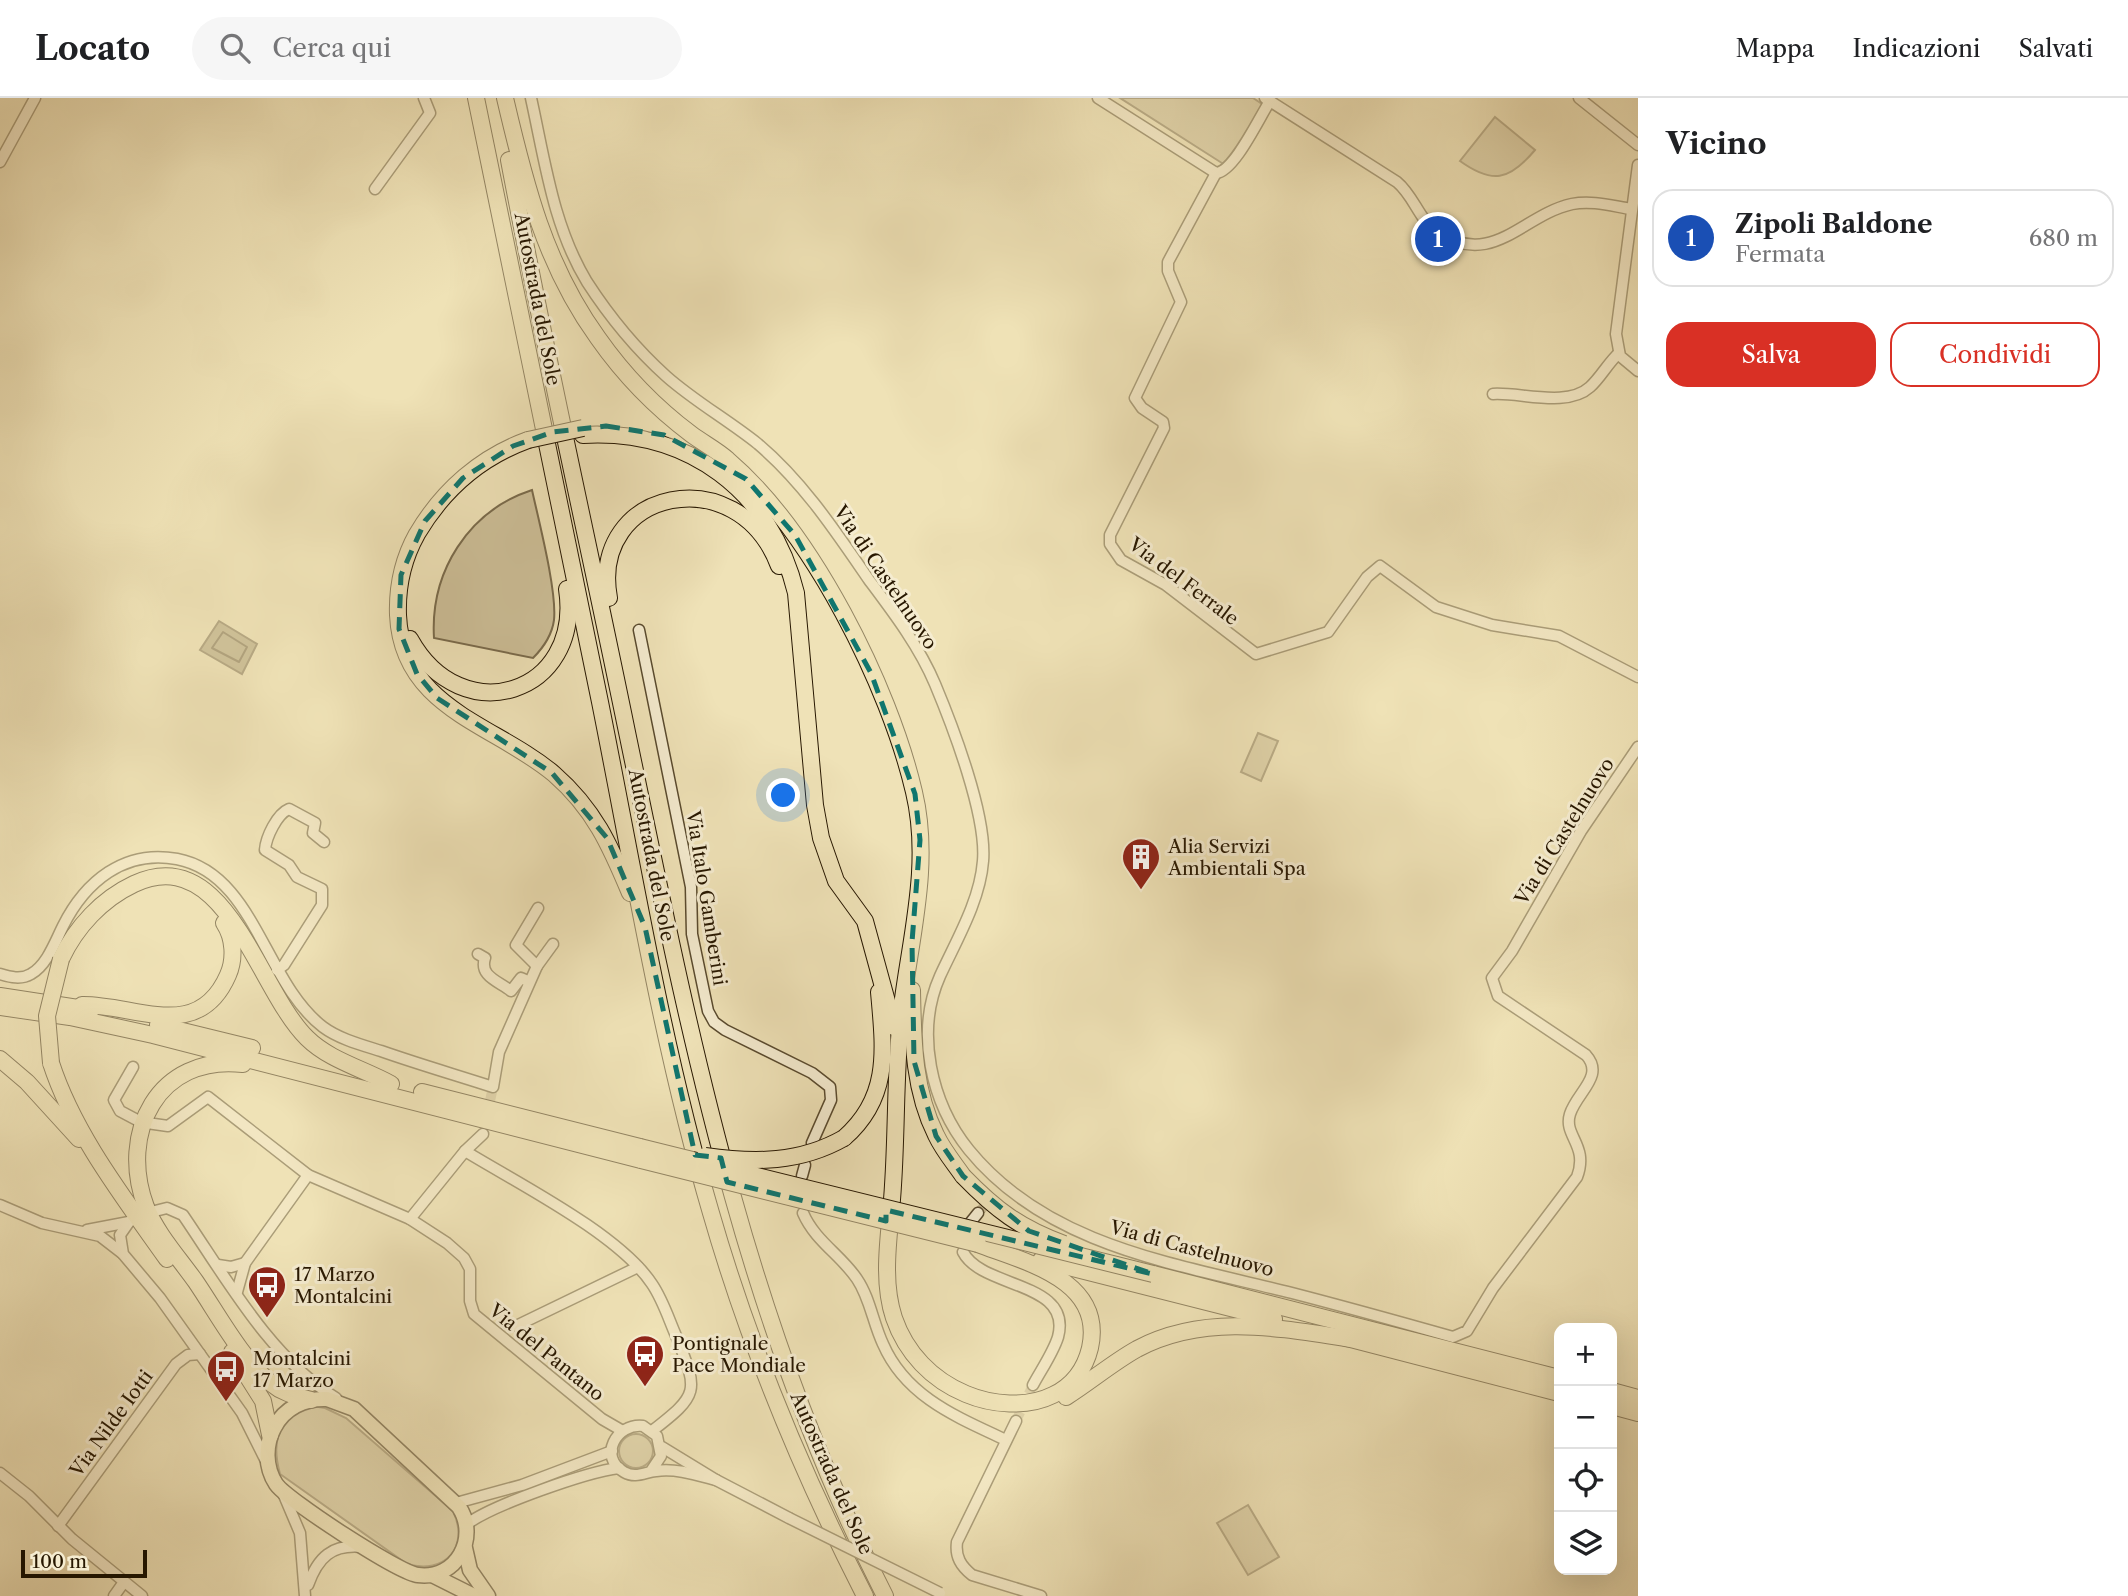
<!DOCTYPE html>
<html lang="it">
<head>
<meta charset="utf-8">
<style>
  :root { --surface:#fff; --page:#f6f6f6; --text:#202124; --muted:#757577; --line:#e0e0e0; --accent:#d93025 }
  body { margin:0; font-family:"Libre Caslon Text",serif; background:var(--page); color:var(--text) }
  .controls { position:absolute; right:21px; bottom:21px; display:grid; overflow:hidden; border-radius:14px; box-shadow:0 7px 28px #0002 }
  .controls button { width:63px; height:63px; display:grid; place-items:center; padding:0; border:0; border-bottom:2px solid var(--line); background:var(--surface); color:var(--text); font:35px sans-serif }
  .scale { position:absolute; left:21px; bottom:18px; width:126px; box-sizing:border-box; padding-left:7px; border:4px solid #271700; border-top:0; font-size:19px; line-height:24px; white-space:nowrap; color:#271700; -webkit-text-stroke:5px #f5ecd0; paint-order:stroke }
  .you { position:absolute; left:784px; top:698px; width:24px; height:24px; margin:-18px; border:5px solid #fff; border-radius:50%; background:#1a73e8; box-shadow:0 0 0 10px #1a73e833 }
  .badge { display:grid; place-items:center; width:46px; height:46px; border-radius:50%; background:var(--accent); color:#fff; font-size:23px; font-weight:700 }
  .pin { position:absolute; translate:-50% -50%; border:4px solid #fff; box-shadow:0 2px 7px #0006 }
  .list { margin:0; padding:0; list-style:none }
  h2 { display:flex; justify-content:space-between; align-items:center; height:91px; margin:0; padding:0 28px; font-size:30px }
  h2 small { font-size:23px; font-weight:400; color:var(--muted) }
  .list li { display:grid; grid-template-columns:46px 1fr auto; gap:21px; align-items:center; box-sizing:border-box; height:98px; margin:0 14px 14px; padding:0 14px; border:2px solid var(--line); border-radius:21px }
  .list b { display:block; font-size:26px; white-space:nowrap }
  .list p { margin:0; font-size:23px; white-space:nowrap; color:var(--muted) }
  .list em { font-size:23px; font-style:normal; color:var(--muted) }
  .actions { display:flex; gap:14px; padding:21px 28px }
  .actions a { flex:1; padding:16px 0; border:2px solid var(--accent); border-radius:21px; text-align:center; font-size:24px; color:var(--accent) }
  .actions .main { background:var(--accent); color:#fff }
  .icon { flex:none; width:38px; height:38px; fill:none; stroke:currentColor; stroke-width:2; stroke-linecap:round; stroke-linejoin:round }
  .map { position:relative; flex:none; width:1638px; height:1498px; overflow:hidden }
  header { display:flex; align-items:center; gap:42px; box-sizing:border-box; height:98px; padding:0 35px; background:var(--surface); border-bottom:2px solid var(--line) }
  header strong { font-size:33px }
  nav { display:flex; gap:38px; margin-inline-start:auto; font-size:24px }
  .search { width:490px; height:63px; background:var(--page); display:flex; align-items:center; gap:18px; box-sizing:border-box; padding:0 24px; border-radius:38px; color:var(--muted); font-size:26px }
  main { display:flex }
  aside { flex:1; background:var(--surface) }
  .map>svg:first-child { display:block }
  .green { fill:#cdbf98; stroke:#7a6b4c; stroke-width:2 }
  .water { fill:#ab9d79; stroke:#766749; stroke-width:2 }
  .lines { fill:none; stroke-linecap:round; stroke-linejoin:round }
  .shore { stroke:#695a3c; stroke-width:2 }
  .minor-tunnel { stroke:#c7b992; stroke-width:10; stroke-dasharray:10 5; stroke-linecap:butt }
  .minor-casing { stroke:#594a2e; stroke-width:13 }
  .major-casing { stroke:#271700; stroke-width:17 }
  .highway-casing { stroke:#271700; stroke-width:18 }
  .minor { stroke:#f5ecd0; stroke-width:10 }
  .major { stroke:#efe2b7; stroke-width:14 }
  .highway { stroke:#efe2b7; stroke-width:16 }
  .minor-bridge-casing { stroke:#594a2e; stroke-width:13; stroke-linecap:butt }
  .highway-bridge-casing { stroke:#271700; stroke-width:18; stroke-linecap:butt }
  .minor-bridge { stroke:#f5ecd0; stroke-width:10 }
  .highway-bridge { stroke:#efe2b7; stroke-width:16 }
  .marked { fill:none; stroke:#0f766e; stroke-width:5; stroke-dasharray:14 9; stroke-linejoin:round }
  .labels { text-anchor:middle; stroke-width:6; stroke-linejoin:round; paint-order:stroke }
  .street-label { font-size:19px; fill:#271700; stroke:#f5ecd0 }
  .poi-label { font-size:19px; fill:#271700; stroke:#f5ecd0; text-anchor:start }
</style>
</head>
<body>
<header>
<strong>Locato</strong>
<div class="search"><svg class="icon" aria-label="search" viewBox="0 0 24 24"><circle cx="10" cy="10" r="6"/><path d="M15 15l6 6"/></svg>Cerca qui</div>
<nav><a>Mappa</a><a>Indicazioni</a><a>Salvati</a></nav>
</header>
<main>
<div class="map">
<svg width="1638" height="1498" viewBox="0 0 1638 1498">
  <rect width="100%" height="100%" fill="#efe2b7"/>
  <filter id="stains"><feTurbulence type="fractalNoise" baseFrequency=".00286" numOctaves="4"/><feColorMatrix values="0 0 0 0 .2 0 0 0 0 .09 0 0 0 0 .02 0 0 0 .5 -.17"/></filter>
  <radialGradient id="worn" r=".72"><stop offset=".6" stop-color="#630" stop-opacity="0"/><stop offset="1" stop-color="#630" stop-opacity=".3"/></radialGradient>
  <!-- green -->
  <g class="green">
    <path d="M1120 0H1253L1265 8 1225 67Z"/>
    <path d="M1495 19 1535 52C1509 83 1492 86 1460 63Z"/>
    <path d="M532 392C539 424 557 493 554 522 552 537 543 550 533 560L434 540C430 474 468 413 532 392Z"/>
    <path d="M1258 635 1278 643 1261 683 1241 674Z"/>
    <path d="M312 1308 325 1310 346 1320 453 1413C470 1449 445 1477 407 1466L280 1376C271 1344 278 1318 312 1308Z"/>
    <circle cx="636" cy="1353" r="17"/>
    <path d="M1248 1407 1279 1459 1248 1477 1217 1425Z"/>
  </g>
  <!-- water -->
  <path class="water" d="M219 523 257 546 242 576 200 552Z"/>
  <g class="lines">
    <!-- shore -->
    <path class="shore" d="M223 534 247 549 239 564 212 550Z"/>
    <!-- minor-tunnel -->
    <g class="minor-tunnel">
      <path d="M487 1017 493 989"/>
      <path d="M978 1115 997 1094"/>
      <path d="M1016 1323 1033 1287"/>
    </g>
    <defs>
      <g id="minor">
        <path d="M531 0C545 63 553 128 587 184 609 218 636 251 666 278 694 303 728 322 758 346 803 384 836 434 869 482 893 514 919 548 935 586 953 629 987 718 983 763 980 803 956 843 940 878 915 934 931 1005 969 1052 1048 1149 1178 1166 1292 1195 1346 1209 1400 1224 1453 1239L1467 1233 1493 1190 1577 1079C1589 1047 1563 1038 1570 1016 1577 994 1605 978 1586 957L1498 898 1492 880 1512 853 1581 733 1638 649"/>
        <path d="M1098 0 1216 75C1234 74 1259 20 1270 3"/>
        <path d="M1265 0 1397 84C1414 98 1419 122 1437 134 1493 171 1522 117 1572 106 1592 102 1612 108 1631 111"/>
        <path d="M1579 0 1638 47"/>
        <path d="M0 64 35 0"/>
        <path d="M1638 67 1616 236 1620 258 1638 273"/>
        <path d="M1216 75 1168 164V173L1181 204 1135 300 1142 310 1163 324 1164 330 1110 437V446L1121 462 1166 487 1256 556 1328 534 1367 479 1380 468 1436 509 1492 527 1559 538 1638 579"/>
        <path d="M375 91 430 15 424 0"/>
        <path d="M1493 296C1520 294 1567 310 1590 289 1601 279 1608 265 1619 255"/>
        <path d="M639 532 691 789 692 836 708 913 714 924 725 932 812 975 830 989 831 1002 812 1045"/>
        <path d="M478 856 485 860C479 878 498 883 511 893L521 880 528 883"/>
        <path d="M537 868 553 846"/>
        <path d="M277 872 284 867 322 807V791L297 779 289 767 265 752C266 739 277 716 289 711L315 725 313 735 324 744"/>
        <path d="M0 876C10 879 21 882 31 876 47 867 55 844 63 828 85 784 124 751 177 761 255 776 264 884 323 929 339 941 362 947 381 953 418 966 456 977 493 989L499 954 537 868 516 847 538 810"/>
        <path d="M133 969 114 1002 120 1013 137 1022"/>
        <path d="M147 1025 168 1028 208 999 308 1077 410 1121 447 1145 464 1160 470 1171V1203L474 1216 602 1321 621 1332"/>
        <path d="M465 1053C517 1085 619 1136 652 1186 663 1202 669 1222 677 1240 698 1293 700 1296 652 1333"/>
        <path d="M802 1078 805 1067"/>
        <path d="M0 1107 42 1125 100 1138 122 1155"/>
        <path d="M155 1113 167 1110 183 1117C226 1180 271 1261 336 1300"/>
        <path d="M803 1115C815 1143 841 1157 857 1181 870 1200 873 1225 883 1246 906 1299 957 1319 1006 1342"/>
        <path d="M410 1121 465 1053 483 1036"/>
        <path d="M129 1124 120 1137 123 1156 160 1200 242 1315 266 1363"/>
        <path d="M970 1125 978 1115"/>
        <path d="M87 1132 129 1124"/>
        <path d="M963 1154C982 1191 1073 1183 1058 1239 1053 1255 1041 1272 1033 1287"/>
        <path d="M218 1167 231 1169 245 1165"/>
        <path d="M237 1194 245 1165 308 1077"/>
        <path d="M516 1228 638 1169"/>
        <path d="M1016 1323 957 1444C955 1459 961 1468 972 1477L1041 1498"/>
        <path d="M662 1349 716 1382 789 1420"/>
        <path d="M651 1373 661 1358 657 1338 643 1328C616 1325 598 1359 624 1374 636 1381 645 1374 656 1373 676 1370 697 1377 716 1382"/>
        <path d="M0 1375 29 1398 72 1441 142 1498"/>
        <path d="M283 1395 300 1435 305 1498"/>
        <path d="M456 1405 522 1387 612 1353"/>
        <path d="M467 1426C493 1407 586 1374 619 1370"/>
        <path d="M58 1428 176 1266 188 1257 200 1256"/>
        <path d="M308 1487C318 1459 332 1446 362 1449"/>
        <path d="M114 1498 124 1484"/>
      </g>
      <g id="major">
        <path d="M327 1301 354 1311 459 1409C479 1439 457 1482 418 1477 399 1475 287 1402 276 1386 265 1369 265 1347 274 1330 284 1310 305 1300 327 1301Z"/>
        <path d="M465 1450 470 1472 488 1498"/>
        <path d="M432 1477 474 1498"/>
      </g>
      <g id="highway">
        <path d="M476 0C516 202 560 403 600 604 634 774 662 948 711 1115 749 1247 802 1375 865 1498"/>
        <path d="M505 0C525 86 545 167 598 240 624 277 655 309 691 336 703 345 717 352 728 362 812 434 889 587 914 694 931 765 911 837 902 908 895 966 897 1027 893 1087 891 1129 880 1178 894 1220 906 1255 932 1282 966 1296 992 1307 1027 1310 1053 1297 1072 1288 1085 1271 1090 1250 1105 1182 1025 1164 978 1146"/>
        <path d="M509 62C545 254 588 443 627 634 689 933 744 1223 885 1498"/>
        <path d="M583 337C688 331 771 392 796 495L815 707 821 740 836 783 865 823 894 929"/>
        <path d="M528 342C481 359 443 392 417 436 403 461 397 488 398 517 402 611 495 626 554 676 594 711 610 747 630 795"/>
        <path d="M609 500C589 391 738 359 779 468"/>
        <path d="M410 541C462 635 583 596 567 491"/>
        <path d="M61 861C76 829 102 801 134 786 226 743 257 891 307 940 329 962 364 971 391 986"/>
        <path d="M912 892C913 941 913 991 936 1037 943 1052 954 1065 963 1078"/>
        <path d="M0 898 91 912"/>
        <path d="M82 907C135 906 198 946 228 877 235 861 234 840 224 825"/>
        <path d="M0 909 70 919 153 937 641 1062"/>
        <path d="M158 927 252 950"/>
        <path d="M0 961 27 984 79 1041"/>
        <path d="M51 965C74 1036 124 1100 167 1161"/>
        <path d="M243 966C158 956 118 1035 146 1109 157 1136 179 1160 196 1184 219 1218 241 1260 272 1286 284 1296 297 1298 311 1302"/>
        <path d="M422 994 640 1049"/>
        <path d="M844 1040C891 999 884 951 879 894"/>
        <path d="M1041 1162 1274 1221"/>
        <path d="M1153 1176 1559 1280"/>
        <path d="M1343 1239 1559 1295"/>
        <path d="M232 1254 263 1303 270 1337"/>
        <path d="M1612 1293 1638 1300"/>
        <path d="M1066 1299C1090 1284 1112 1265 1137 1251 1205 1215 1279 1230 1352 1241"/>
        <path d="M1612 1308 1638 1315"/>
      </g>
    </defs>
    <!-- minor casing -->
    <use href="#minor" class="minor-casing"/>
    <!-- major casing -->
    <use href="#major" class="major-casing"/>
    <!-- highway casing -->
    <use href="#highway" class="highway-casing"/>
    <!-- minor -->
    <use href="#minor" class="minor"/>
    <!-- major -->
    <use href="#major" class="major"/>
    <!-- highway -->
    <use href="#highway" class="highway"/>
    <defs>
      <path id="minor-bridge" d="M789 1420 940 1495"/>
      <g id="highway-bridge">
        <path d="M528 342 583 330"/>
        <path d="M51 965 47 918 61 861"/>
        <path d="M640 1049 1153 1176"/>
        <path d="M705 1058C755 1065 800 1065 844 1040"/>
        <path d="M641 1062 978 1146"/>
        <path d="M963 1078C996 1112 1020 1130 1064 1146"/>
      </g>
    </defs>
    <!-- minor-bridge casing -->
    <use href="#minor-bridge" class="minor-bridge-casing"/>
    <!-- highway-bridge casing -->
    <use href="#highway-bridge" class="highway-bridge-casing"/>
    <!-- minor-bridge -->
    <use href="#minor-bridge" class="minor-bridge"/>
    <!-- highway-bridge -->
    <use href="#highway-bridge" class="highway-bridge"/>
  </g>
  <!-- marked area -->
  <path d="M0 0H1638V1498H0ZM606 328 664 337 746 381 795 437 871 575 915 696 920 742 912 844 914 963 936 1038 963 1078 1029 1133 1153 1176 886 1112V1123L727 1084 721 1060 695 1057 645 829 607 740 552 675 437 600 417 576 399 531 401 477 425 423 463 380 513 348 553 334Z" fill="#efe2b7" fill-opacity=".55" fill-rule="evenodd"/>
  <path class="marked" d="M606 328 664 337 746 381 795 437 871 575 915 696 920 742 912 844 914 963 936 1038 963 1078 1029 1133 1153 1176 886 1112V1123L727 1084 721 1060 695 1057 645 829 607 740 552 675 437 600 417 576 399 531 401 477 425 423 463 380 513 348 553 334Z"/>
  <!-- icons -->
  <defs>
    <symbol id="building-pin" viewBox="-11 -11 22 30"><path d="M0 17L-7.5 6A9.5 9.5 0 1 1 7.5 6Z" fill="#8f2418" stroke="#f5ecd0"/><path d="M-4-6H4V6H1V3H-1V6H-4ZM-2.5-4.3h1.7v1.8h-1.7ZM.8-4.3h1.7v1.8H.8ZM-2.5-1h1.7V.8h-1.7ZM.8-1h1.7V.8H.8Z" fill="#fff"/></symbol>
    <symbol id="bus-pin" viewBox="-11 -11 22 30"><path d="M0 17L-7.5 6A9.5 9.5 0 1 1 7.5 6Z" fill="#8f2418" stroke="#f5ecd0"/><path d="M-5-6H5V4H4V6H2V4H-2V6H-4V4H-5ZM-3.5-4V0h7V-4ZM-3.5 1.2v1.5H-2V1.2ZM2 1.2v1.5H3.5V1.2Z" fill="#fff"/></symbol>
  </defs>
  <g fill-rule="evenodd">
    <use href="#building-pin" x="1119" y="737" width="44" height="60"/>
    <use href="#bus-pin" x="245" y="1165" width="44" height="60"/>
    <use href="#bus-pin" x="623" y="1234" width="44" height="60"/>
    <use href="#bus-pin" x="204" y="1249" width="44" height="60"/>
  </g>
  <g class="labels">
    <!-- street labels -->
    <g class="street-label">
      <text transform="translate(538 201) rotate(79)" y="7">Autostrada del Sole</text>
      <text transform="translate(886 479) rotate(56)" y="7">Via di Castelnuovo</text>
      <text transform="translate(1184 483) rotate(37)" y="7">Via del Ferrale</text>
      <text transform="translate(1564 733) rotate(-58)" y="7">Via di Castelnuovo</text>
      <text transform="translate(652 757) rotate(79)" y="7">Autostrada del Sole</text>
      <text transform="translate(707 800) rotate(81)" y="7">Via Italo Gamberini</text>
      <text transform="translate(1192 1150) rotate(15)" y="7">Via di Castelnuovo</text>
      <text transform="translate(547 1254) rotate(39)" y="7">Via del Pantano</text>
      <text transform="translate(111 1325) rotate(-54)" y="7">Via Nilde Iotti</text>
      <text transform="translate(832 1375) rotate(66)" y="7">Autostrada del Sole</text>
    </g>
    <!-- poi labels -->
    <g class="poi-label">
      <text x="1168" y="755">Alia Servizi<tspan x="1168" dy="22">Ambientali Spa</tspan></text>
      <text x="294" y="1183">17 Marzo<tspan x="294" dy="22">Montalcini</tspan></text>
      <text x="672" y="1252">Pontignale<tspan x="672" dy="22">Pace Mondiale</tspan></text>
      <text x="253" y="1267">Montalcini<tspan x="253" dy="22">17 Marzo</tspan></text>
    </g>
  </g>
  <rect width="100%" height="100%" filter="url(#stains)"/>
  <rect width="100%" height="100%" fill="url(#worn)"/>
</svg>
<div class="controls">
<button>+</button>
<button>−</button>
<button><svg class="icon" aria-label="locate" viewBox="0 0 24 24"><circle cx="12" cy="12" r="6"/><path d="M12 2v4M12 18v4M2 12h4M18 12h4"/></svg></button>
<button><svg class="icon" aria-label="layers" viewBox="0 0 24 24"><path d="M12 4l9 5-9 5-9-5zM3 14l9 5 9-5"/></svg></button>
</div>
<div class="scale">100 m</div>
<div class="you"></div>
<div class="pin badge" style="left:1438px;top:141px;background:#1a4fb4">1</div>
</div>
<aside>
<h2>Vicino<small></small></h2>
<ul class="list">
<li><span class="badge" style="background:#1a4fb4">1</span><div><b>Zipoli Baldone</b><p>Fermata</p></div><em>680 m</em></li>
</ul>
<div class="actions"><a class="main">Salva</a><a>Condividi</a></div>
</aside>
</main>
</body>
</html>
